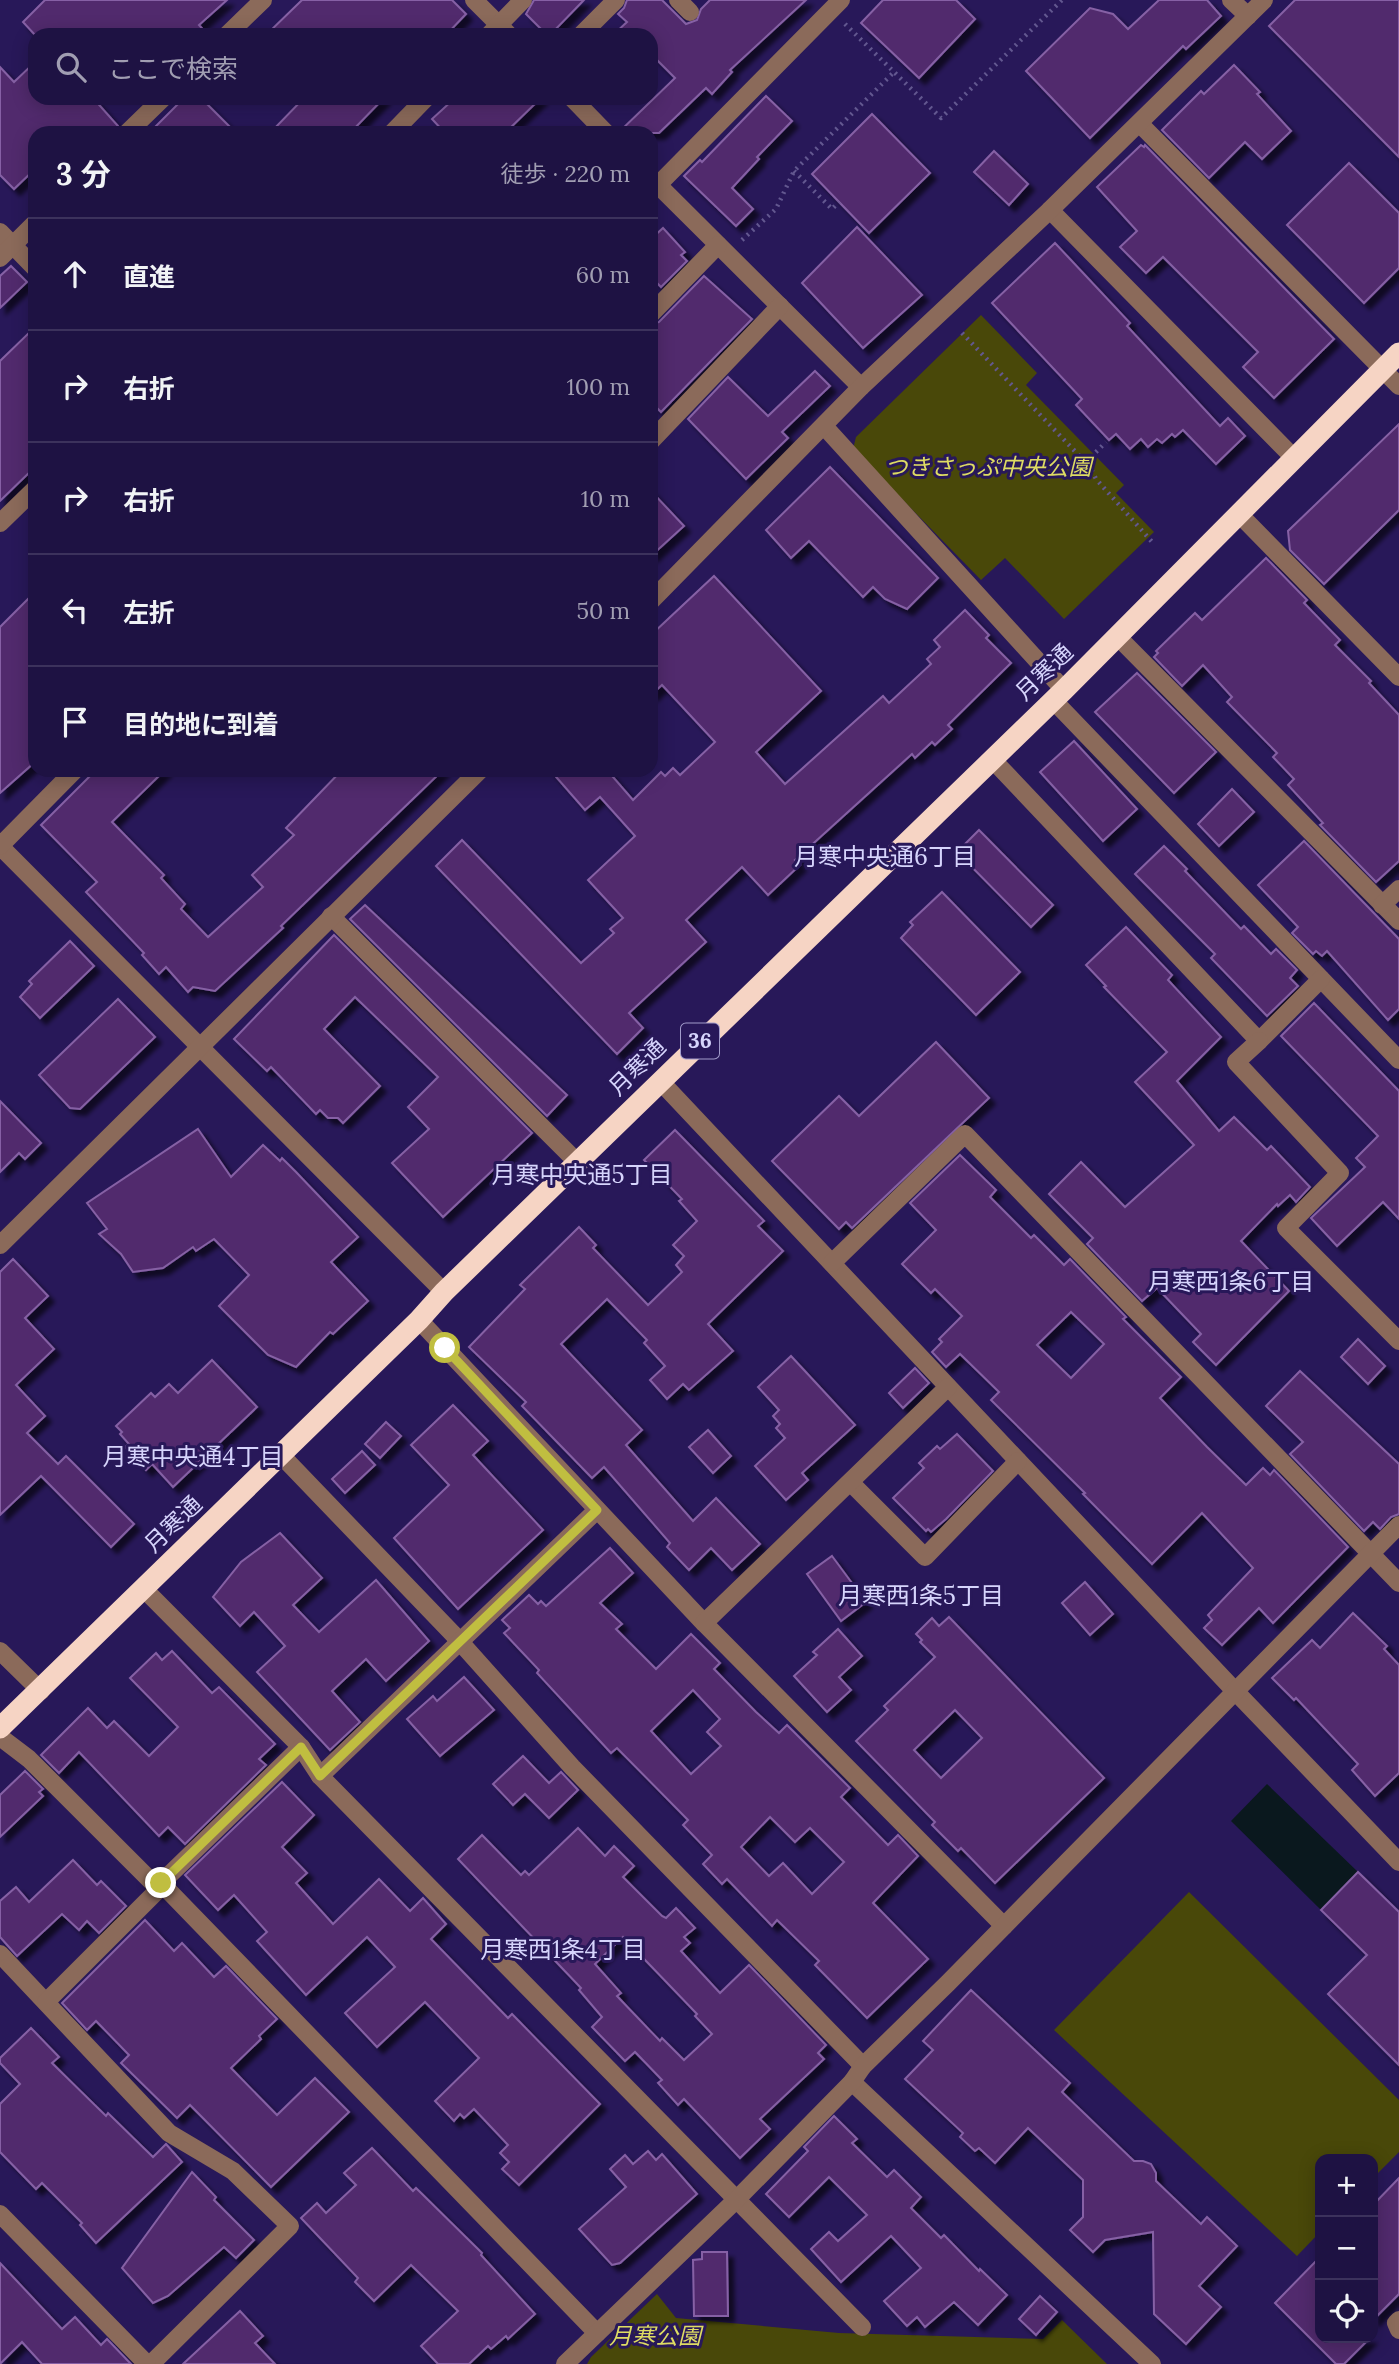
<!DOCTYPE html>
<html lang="ja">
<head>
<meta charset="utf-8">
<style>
  :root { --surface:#1e1243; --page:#261b4a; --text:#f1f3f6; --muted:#a19eb2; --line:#3c325c }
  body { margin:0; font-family:Lora,"Noto Sans JP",serif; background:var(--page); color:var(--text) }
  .controls { position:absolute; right:21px; bottom:21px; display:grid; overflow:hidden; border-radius:14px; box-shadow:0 4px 18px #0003 }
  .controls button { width:63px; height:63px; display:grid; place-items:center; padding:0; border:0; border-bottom:2px solid var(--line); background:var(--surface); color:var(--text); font:35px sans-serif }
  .stop { position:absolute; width:21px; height:21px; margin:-16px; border:5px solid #c0be40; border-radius:50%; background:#fff }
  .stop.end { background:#c0be40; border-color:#fff; box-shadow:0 2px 7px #0008 }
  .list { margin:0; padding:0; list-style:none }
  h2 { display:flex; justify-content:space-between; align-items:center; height:91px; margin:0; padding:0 28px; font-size:30px }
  h2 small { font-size:23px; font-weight:400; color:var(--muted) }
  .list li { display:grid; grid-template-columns:46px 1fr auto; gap:21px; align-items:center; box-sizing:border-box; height:112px; padding:0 28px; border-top:2px solid var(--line) }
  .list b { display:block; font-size:26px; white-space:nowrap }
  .list em { font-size:23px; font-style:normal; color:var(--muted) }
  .icon { flex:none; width:38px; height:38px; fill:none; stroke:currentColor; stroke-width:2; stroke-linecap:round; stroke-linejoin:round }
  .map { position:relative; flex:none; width:1399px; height:2364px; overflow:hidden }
  .search { position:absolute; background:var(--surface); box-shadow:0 4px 18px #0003; left:28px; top:28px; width:630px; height:77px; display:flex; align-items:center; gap:18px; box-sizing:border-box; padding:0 24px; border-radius:21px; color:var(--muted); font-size:26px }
  .panel { position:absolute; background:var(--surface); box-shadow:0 4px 18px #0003; left:28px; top:126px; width:630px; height:651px; border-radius:21px }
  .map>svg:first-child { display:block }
  .green { fill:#494809 }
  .water { fill:#0a181e }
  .building { fill:#512c6d; stroke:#8661a5; stroke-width:2; fill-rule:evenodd; filter:url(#shadow) }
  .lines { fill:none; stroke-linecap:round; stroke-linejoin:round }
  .path { stroke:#635890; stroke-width:4.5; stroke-dasharray:2 5; stroke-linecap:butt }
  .minor { stroke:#8b6a5a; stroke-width:18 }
  .highway { stroke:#f6d4c4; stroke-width:21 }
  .route { stroke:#c0be40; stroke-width:9 }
  .labels { text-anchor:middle; stroke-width:6; stroke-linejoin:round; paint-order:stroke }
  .shield { fill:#281859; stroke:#a29ccb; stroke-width:2 }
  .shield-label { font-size:21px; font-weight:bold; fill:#d6d4fc }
  .park-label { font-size:23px; font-style:italic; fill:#dedc63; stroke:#281859 }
  .street-label { font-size:23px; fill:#d6d4fc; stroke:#281859 }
  .neighbourhood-label { font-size:24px; fill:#d6d4fc; stroke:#281859 }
</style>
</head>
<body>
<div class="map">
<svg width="1399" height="2364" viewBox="0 0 1399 2364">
  <defs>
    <filter id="shadow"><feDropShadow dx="6" dy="6" stdDeviation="2" flood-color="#0009"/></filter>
  </defs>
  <rect width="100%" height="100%" fill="#281859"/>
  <!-- green -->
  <g class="green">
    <path d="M981 315 1037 373 1026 385 1124 485 1116 493 1154 532 1064 619 1005 558 981 580 853 449 856 437Z"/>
    <path d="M1189 1892 1399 2100V2152L1373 2178V2159H1320V2232L1297 2256 1054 2030Z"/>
    <path d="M657 2294 676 2318 839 2333 1043 2339 1062 2320 1107 2364H587L591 2357Z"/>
  </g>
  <!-- water -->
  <path class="water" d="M1267 1784 1358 1872 1321 1910 1231 1821Z"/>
  <!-- building -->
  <g class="building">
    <path d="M45 0H227L199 25 208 35H35L23 22Z"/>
    <path d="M302 0H452L466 14 446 35H266Z"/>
    <path d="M534 0H584L550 35H547L526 14Z"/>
    <path d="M627 0H662L686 24 697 20 701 9 710 0H806L730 70 732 72 712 94 706 88 659 133H618L675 78 651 54V35H613L627 22 618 14 624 8Z"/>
    <path d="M883 0H956L975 19 919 78 861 23Z"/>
    <path d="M1159 0H1207L1221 16 1186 49 1183 46 1090 138 1026 71 1090 8 1113 14 1128 29Z"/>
    <path d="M1295 0H1399V157L1269 26Z"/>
    <path d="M35 62V98H93L118 126 116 133H35V169L14 189 0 175V67L14 82Z"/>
    <path d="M1234 65 1260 92 1257 94 1291 131 1262 159 1245 142 1209 178 1162 130 1201 91 1204 94Z"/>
    <path d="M766 96 792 121 757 157 759 159 732 188 753 209 736 226 684 176 700 160 702 162Z"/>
    <path d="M184 98H201L236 133H149Z"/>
    <path d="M304 98H384L350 133H270Z"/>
    <path d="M455 98H541L505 133H445L432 119Z"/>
    <path d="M872 114 930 173 869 233 812 174Z"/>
    <path d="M1141 145 1144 147 1145 145 1334 339 1274 398 1243 367 1258 352 1163 257 1146 273 1120 247 1137 231 1097 187Z"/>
    <path d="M994 151 1028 184 1009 205 974 172Z"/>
    <path d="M1349 163 1399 213V268L1364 303 1287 225Z"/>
    <path d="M857 227 922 295 863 348 802 283Z"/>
    <path d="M663 228 685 252 681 255 687 261 661 287 651 277V239Z"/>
    <path d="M1055 243 1130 323 1127 326 1220 426 1228 418 1245 436 1216 464 1183 430 1175 437 1172 434 1162 443 1157 439 1148 447 1141 439 1130 449 1116 434 1109 440 1076 405 1082 399 992 303Z"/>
    <path d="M11 266 27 282 0 308V276Z"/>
    <path d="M704 276 752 319 661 412 651 402V325L659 322Z"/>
    <path d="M35 327V467L0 501V361Z"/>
    <path d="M815 371 830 386 782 432 788 438 746 479 688 419 728 377 768 416Z"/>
    <path d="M1399 424V510L1324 584 1290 550 1288 531Z"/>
    <path d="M830 467 938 578 907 609 885 599 873 587 863 597 809 541 791 558 766 530Z"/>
    <path d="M651 491 684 526 651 556Z"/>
    <path d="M1266 558 1307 600 1304 603 1340 640 1335 645 1371 681 1369 683 1399 715V861L1376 882 1320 825 1323 823 1288 785 1294 779 1273 757 1277 753 1227 702 1232 697 1203 665 1182 686 1154 657 1158 653 1156 651 1195 613 1202 620Z"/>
    <path d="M714 576 821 691 756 752 785 784 883 696 889 703 931 664 927 659 940 647 934 640 965 610 989 635 986 638 1011 663 948 725 952 729 935 745 932 742 915 758 912 754 795 860 800 865 768 895 742 867 686 920 706 942 629 1013 643 1028 617 1054 436 866 462 840 581 963 614 933 610 929 623 918 588 880 635 836 600 797 585 810 550 770H607L633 800 661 772 665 776 673 768 680 775 715 742 662 685 651 695V635Z"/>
    <path d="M35 592V762L0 793V627Z"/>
    <path d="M1137 673 1216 752 1174 793 1095 712Z"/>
    <path d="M1074 741 1137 809 1103 841 1040 772Z"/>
    <path d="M96 770H165L112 822 164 875 161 878 185 904 181 909 208 937 263 887 252 875 294 835 286 828 342 770H443L281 926 283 928 215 991 193 987 188 992 166 967 159 974 142 955 144 953 86 892 97 882 41 825Z"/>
    <path d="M1232 789 1254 812 1219 846 1198 824Z"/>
    <path d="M979 830 1053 905 1031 927 957 852Z"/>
    <path d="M1304 841 1399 939V1009L1388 1020 1327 951 1322 956 1316 951 1313 954 1292 933 1298 927 1258 885Z"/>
    <path d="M1164 846 1187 869 1185 871 1241 929 1244 926 1271 954 1276 949 1297 970 1290 978 1298 986 1267 1016 1211 958 1215 954 1135 874Z"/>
    <path d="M942 892 1020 972 976 1015 901 938 913 925 910 922Z"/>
    <path d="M365 905 567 1095 547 1116 350 919Z"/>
    <path d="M1126 927 1172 975 1168 980 1221 1037 1177 1081 1219 1131 1234 1117 1267 1150 1271 1146 1310 1187 1296 1202 1290 1195 1278 1206 1277 1204 1241 1241 1289 1291 1216 1365 1193 1342 1201 1334 1157 1288 1142 1301 1087 1244 1093 1238 1049 1194 1081 1162 1125 1207 1194 1145 1135 1082 1167 1052 1104 987 1106 986 1086 965Z"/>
    <path d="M334 935 532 1133 443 1217 392 1163 429 1129 408 1107 438 1077 355 997 324 1029 380 1086 343 1123 338 1118H328L320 1110 316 1114 271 1067 267 1071 234 1039Z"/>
    <path d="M70 941 94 966 40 1018 20 997 32 984 29 981Z"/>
    <path d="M118 999 155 1037 80 1109 70 1108 39 1075Z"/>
    <path d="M1314 1003 1399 1091V1219L1383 1202 1337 1246 1311 1218 1365 1167 1356 1158 1378 1136 1281 1036Z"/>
    <path d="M936 1042 989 1098 852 1228 846 1222 839 1229 772 1161 839 1096 859 1116Z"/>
    <path d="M0 1101 41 1143 25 1159 19 1153 0 1172Z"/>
    <path d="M198 1129 231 1177 263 1145 280 1161 282 1158 296 1172 358 1237 331 1262 368 1301 333 1334 330 1332 296 1367 268 1355 219 1306 249 1275 214 1239 196 1251 193 1247 163 1268 133 1272 121 1254 99 1234 107 1229 87 1203Z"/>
    <path d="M675 1130 764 1221 758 1226 783 1251 708 1324 733 1351 689 1390 683 1384 667 1399 650 1380 665 1366 644 1343 647 1340 607 1299 561 1344 642 1430 626 1445 693 1521 716 1498 760 1544 732 1570 711 1548 689 1570 667 1547 670 1543 604 1467 592 1478 522 1406 526 1402 469 1347 525 1289 520 1285 579 1227 596 1245 593 1248 648 1305 682 1272 676 1265 684 1256 673 1245 697 1221 679 1201 682 1199 644 1160Z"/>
    <path d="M960 1155 996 1190 990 1197 1031 1238 1034 1235 1064 1265 1070 1259 1126 1317 1123 1319 1181 1377 1160 1398 1207 1447 1246 1485 1263 1468 1270 1475 1274 1470 1348 1547 1273 1623 1259 1608 1222 1645 1204 1628 1212 1620 1208 1615 1253 1568 1202 1513 1152 1564 1083 1494 1085 1493 991 1400 999 1392 960 1354 946 1367 932 1352 942 1342 939 1339 962 1316 935 1289 931 1293 902 1264 936 1230 910 1203ZM1071 1312 1104 1344 1071 1378 1037 1345Z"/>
    <path d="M13 1259 48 1296 25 1318 54 1349 16 1385 45 1416 27 1433 58 1464 66 1456 134 1524 111 1547 41 1476 0 1515V1272Z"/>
    <path d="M1358 1339 1385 1366 1368 1384 1341 1357Z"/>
    <path d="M791 1356 855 1425 802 1473 808 1480 786 1500 755 1466 785 1438 776 1428 780 1424 773 1416 779 1410 758 1387Z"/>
    <path d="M212 1360 257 1407 173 1487 152 1464 146 1470 125 1447 129 1444 120 1434 122 1432 116 1426 151 1393 155 1397 169 1384 178 1393Z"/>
    <path d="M915 1368 929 1383 903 1408 889 1393Z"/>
    <path d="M1300 1371 1399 1464V1514L1391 1517 1380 1529 1373 1522 1364 1531 1290 1454 1303 1442 1266 1406Z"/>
    <path d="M453 1405 488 1441 473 1455 543 1530 458 1609 394 1538 449 1485 411 1445Z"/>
    <path d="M386 1422 401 1436 380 1458 365 1444Z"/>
    <path d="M708 1430 731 1456 713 1473 689 1447Z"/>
    <path d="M957 1434 993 1471 946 1519 931 1532 928 1529 926 1531 893 1498 924 1468 919 1463 937 1446 940 1449Z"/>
    <path d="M362 1451 375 1465 345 1493 332 1479Z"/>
    <path d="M280 1533 322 1578 293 1605 319 1632 376 1580 429 1641 386 1681 366 1659 332 1691 360 1722 330 1750 257 1672 285 1646 254 1612 240 1626 213 1597 241 1562Z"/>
    <path d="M610 1548 633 1573 600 1603 622 1624 616 1629 656 1669 691 1634 720 1663 714 1669 756 1712 779 1733 787 1725 850 1788 841 1797 888 1845 898 1835 918 1856 873 1903 928 1959 867 2018 815 1965 819 1961 777 1920 772 1926 727 1879 722 1884 703 1864 712 1855 683 1825 688 1820 617 1748 611 1753 537 1673 539 1670 504 1633 510 1628 502 1620 529 1595 538 1604 541 1601 546 1606ZM693 1690 720 1719 707 1732 721 1746 691 1774 651 1731ZM770 1817 795 1842 810 1828 844 1862 812 1894 783 1863 769 1876 741 1847Z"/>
    <path d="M832 1556 866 1602 841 1621 807 1574Z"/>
    <path d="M1085 1582 1113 1614 1090 1635 1062 1603Z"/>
    <path d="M1353 1613 1387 1646 1384 1649 1399 1665V1773L1375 1796 1352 1770 1358 1764 1296 1698 1294 1700 1272 1678 1312 1640 1320 1648Z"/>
    <path d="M949 1617 1104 1778 995 1883 961 1848 958 1851 932 1825 935 1822 856 1741 888 1710 884 1706 935 1657 920 1642 922 1640 916 1634 932 1618 939 1626ZM955 1710 982 1738 941 1778 914 1750Z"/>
    <path d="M838 1629 862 1656 839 1677 851 1690 827 1712 794 1676 817 1655 813 1652Z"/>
    <path d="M172 1651 212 1693 219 1687 275 1744 259 1759 266 1765 185 1844 168 1827 159 1836 79 1752 59 1773 41 1755 88 1708 107 1728 114 1721 149 1756 178 1727 130 1678 156 1653 162 1660Z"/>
    <path d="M464 1677 494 1710 440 1756 407 1719 433 1696 437 1701Z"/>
    <path d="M523 1756 549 1783 561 1772 578 1790 549 1818 525 1794 513 1805 493 1784Z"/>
    <path d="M25 1771 43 1789 39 1792 43 1796 0 1837V1795Z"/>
    <path d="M282 1782 314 1815 282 1847 307 1873 296 1883 333 1924 379 1879 410 1911 423 1898 446 1924 431 1939 508 2018 512 2014 600 2104 519 2185 502 2169 509 2162 500 2153 508 2145 474 2109 464 2118 460 2114 454 2121 435 2101 479 2058 425 2002 377 2047 345 2013 395 1967 367 1937 306 1995 257 1941 267 1932 234 1895 218 1910 185 1875Z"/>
    <path d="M578 1828 605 1856 614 1846 634 1866 623 1877 662 1916 666 1918 676 1908 695 1928 684 1937 690 1943 681 1951 720 1993 749 1965 826 2045 818 2053 824 2059 760 2119 770 2129 740 2158 684 2099 678 2105 658 2083 662 2080 635 2052 625 2061 592 2027 602 2017 579 1990 581 1988 458 1859 482 1835 521 1875 525 1871 529 1875ZM623 1937 697 2014 695 2016 712 2034 684 2060 662 2038 660 2041 617 1996 621 1993 595 1964Z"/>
    <path d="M73 1860 97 1885 101 1881 126 1906 99 1933 87 1921 79 1930 62 1914 17 1956 0 1937V1901L16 1887 29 1902Z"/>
    <path d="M1358 1872 1399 1912V2065L1328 1994 1367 1955 1321 1910Z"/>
    <path d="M145 1920 174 1951 182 1943 214 1977 226 1966 277 2019 259 2036 261 2039 231 2068 277 2115 315 2078 349 2112 271 2187 190 2105 177 2118 121 2063 129 2055 96 2021 87 2030 62 2003Z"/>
    <path d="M971 1990 1070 2083 1062 2092 1134 2161H1143L1151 2164 1156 2173V2181L1201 2224 1207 2217 1237 2246 1199 2286 1221 2307 1186 2344 1154 2314 1153 2232 1105 2240 1093 2252 1070 2230 1083 2217V2180L1028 2128 995 2163 979 2148 975 2151 960 2137 963 2133 905 2079 933 2050 923 2041Z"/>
    <path d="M31 2028 59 2057 52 2063 106 2116 108 2113 153 2157 166 2144 182 2162 96 2243 80 2225 82 2223 42 2183 36 2189 0 2152V2104L20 2084 0 2063V2058Z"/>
    <path d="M834 2116 857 2139 852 2143 887 2177 894 2170 921 2197 911 2208 941 2238 944 2235 979 2271 980 2269 1007 2295 978 2325 954 2302 925 2327 917 2317 907 2326 884 2301 921 2268 891 2236 841 2282 811 2249 829 2232 838 2241 867 2215 829 2177 789 2217 766 2194 808 2151 804 2147Z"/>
    <path d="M372 2148 413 2191 416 2188 482 2253 481 2255 535 2314 508 2339 506 2336 491 2349 488 2346 469 2364H438L421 2346 458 2311 411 2265 374 2301 355 2282 358 2278 301 2218 317 2203 326 2213 356 2185 344 2173Z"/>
    <path d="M648 2151 656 2160 662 2154 697 2194 620 2263 612 2265 579 2229 626 2187 610 2169 625 2155 633 2164Z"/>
    <path d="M192 2172 216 2197 214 2200 254 2240 236 2258 224 2247 168 2296 153 2303 122 2268Z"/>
    <path d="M1399 2178V2294L1373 2320V2205Z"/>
    <path d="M702 2252H727L728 2316H694L693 2260 702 2259Z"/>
    <path d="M1320 2257V2338H1370L1344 2364H1336L1275 2303Z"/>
    <path d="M0 2263 62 2329 75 2317 101 2345 107 2339 131 2364H42L22 2342 0 2364Z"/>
    <path d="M1040 2296 1057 2312 1036 2335 1019 2319Z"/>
    <path d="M240 2311 263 2336 255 2343 275 2364H183Z"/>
  </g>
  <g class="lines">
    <!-- path -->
    <g class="path">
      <path d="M845 24 941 118 1062 0"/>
      <path d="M794 171 832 209 839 202"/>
      <path d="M742 240 776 209 794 171 894 72"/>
      <path d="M962 333 1090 467 1096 479 1154 544"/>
      <path d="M1086 462 1106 442"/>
    </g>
    <!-- minor -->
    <g class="minor">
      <path d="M474 0 509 35"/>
      <path d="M678 0 690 12"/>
      <path d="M1231 0 1248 16"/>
      <path d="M227 35 263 0"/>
      <path d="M489 35 523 0"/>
      <path d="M581 35 616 0"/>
      <path d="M572 98 606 133"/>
      <path d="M1140 124 1399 386"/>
      <path d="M127 133 163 98"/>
      <path d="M392 133 426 98"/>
      <path d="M651 178 861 387"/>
      <path d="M651 192 841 0"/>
      <path d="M1050 210 1294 458"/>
      <path d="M0 232 35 268"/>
      <path d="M0 258 35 223"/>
      <path d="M651 314 718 245"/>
      <path d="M824 426 1064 690"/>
      <path d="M651 441 780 306"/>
      <path d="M1239 514 1399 677"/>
      <path d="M0 523 35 489"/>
      <path d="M651 601 861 387 1050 210 1264 0"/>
      <path d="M1117 636 1399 921"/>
      <path d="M1053 700 1399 1060"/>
      <path d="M992 759 1259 1041 1321 979"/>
      <path d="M0 846 444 1292"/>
      <path d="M0 846 75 770"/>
      <path d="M1382 905 1399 889"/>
      <path d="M331 916 578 1163"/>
      <path d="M1259 1041 1236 1062 1340 1173 1286 1228 1399 1341"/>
      <path d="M661 1082 1234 1690 1399 1862"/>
      <path d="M0 1245 480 770"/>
      <path d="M832 1263 965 1134 1399 1583"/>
      <path d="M419 1320 704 1623 1004 1926"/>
      <path d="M281 1455 453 1634 572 1767 863 2066"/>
      <path d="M851 1483 925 1557 1018 1461"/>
      <path d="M144 1589 301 1747 320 1776 862 2327"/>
      <path d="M704 1623 948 1387"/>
      <path d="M0 1651 41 1691"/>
      <path d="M0 1737 29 1759 159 1889"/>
      <path d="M320 1776 597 1510"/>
      <path d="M161 1883 597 2333"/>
      <path d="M0 1954 169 2133 233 2171 290 2226 151 2364"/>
      <path d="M46 2002 159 1889 161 1883 301 1747"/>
      <path d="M852 2082 1152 2364"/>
      <path d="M0 2214 147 2364"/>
      <path d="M1399 2320 1396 2323 1399 2330"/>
      <path d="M565 2364 737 2199 852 2082 863 2066 948 1983 1399 1525"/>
    </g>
    <!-- highway -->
    <path class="highway" d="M0 1728 419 1320 444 1292 1064 690 1399 353"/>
  </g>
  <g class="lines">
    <!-- route -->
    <path class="route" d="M161 1883 301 1747 320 1776 597 1510 445 1348"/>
  </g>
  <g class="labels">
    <!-- shield labels -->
    <rect class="shield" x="681" y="1023.5" width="38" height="35" rx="5"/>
    <g class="shield-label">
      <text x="700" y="1048">36</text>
    </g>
    <!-- park labels -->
    <g class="park-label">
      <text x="988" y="475">つきさっぷ中央公園</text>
      <text x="655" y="2344">月寒公園</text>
    </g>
    <!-- street labels -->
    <g class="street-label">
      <text transform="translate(1044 672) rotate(-44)" y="8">月寒通</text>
      <text transform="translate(637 1067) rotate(-45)" y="8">月寒通</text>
      <text transform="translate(173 1524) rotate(-44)" y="8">月寒通</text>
    </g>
    <!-- neighbourhood labels -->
    <g class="neighbourhood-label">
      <text x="885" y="865">月寒中央通6丁目</text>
      <text x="582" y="1183">月寒中央通5丁目</text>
      <text x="1231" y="1290">月寒西1条6丁目</text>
      <text x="193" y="1465">月寒中央通4丁目</text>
      <text x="921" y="1604">月寒西1条5丁目</text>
      <text x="563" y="1958">月寒西1条4丁目</text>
    </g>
  </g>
</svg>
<div class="controls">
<button>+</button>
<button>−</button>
<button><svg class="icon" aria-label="locate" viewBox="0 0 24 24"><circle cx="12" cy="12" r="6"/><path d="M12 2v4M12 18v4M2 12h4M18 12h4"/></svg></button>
</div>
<div class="stop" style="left:445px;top:1348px"></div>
<div class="stop end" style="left:161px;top:1883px"></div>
<div class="search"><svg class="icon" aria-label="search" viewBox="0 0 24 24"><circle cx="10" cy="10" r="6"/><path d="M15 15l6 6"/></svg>ここで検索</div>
<section class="panel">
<h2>3 分<small>徒歩 · 220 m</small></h2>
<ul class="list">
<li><svg class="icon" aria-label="ahead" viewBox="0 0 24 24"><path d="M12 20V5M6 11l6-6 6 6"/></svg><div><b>直進</b></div><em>60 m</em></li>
<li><svg class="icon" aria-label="right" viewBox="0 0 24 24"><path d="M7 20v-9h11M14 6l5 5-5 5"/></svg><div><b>右折</b></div><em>100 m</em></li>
<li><svg class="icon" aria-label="right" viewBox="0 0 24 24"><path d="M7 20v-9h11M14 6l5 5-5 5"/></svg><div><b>右折</b></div><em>10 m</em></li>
<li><svg class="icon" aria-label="left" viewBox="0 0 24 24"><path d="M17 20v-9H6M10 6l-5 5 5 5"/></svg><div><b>左折</b></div><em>50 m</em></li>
<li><svg class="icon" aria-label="arrive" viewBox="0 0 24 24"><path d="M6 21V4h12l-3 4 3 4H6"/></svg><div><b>目的地に到着</b></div></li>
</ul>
</section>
</div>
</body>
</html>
